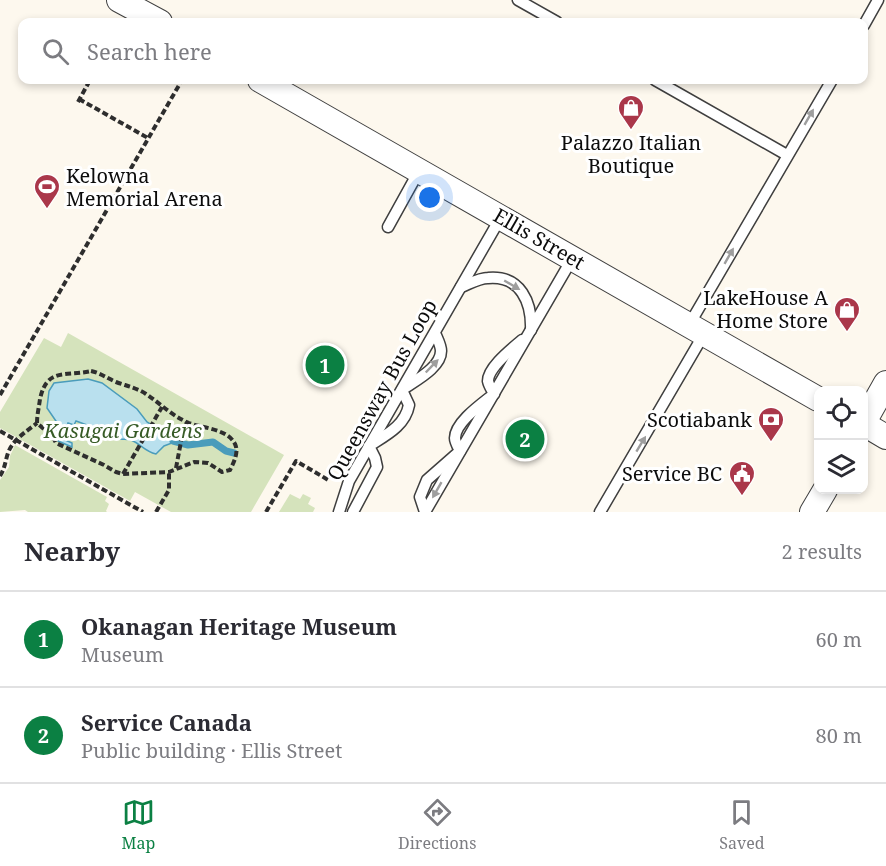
<!DOCTYPE html>
<html lang="en">
<head>
<meta charset="utf-8">
<style>
  :root { --surface:#fff; --page:#f2f2f3; --text:#2b2b33; --muted:#7c7c81; --line:#e1e1e2; --accent:#0b8043 }
  body { margin:0; font-family:"Noto Serif",serif; background:var(--page); color:var(--text) }
  .controls { position:absolute; right:18px; bottom:18px; display:grid; overflow:hidden; border-radius:12px; box-shadow:0 3px 9px #0003 }
  .controls button { width:54px; height:54px; display:grid; place-items:center; padding:0; border:0; border-bottom:2px solid var(--line); background:var(--surface); color:var(--text); font:30px sans-serif }
  .you { position:absolute; left:430px; top:198px; width:21px; height:21px; margin:-15px; border:4px solid #fff; border-radius:50%; background:#1a73e8; box-shadow:0 0 0 9px #1a73e833 }
  .badge { display:grid; place-items:center; width:39px; height:39px; border-radius:50%; background:var(--accent); color:#fff; font-size:20px; font-weight:700 }
  .pin { position:absolute; translate:-50% -50%; border:3px solid #fff; box-shadow:0 2px 6px #0006 }
  .list { margin:0; padding:0; list-style:none }
  h2 { display:flex; justify-content:space-between; align-items:center; height:78px; margin:0; padding:0 24px; font-size:26px }
  h2 small { font-size:20px; font-weight:400; color:var(--muted) }
  .list li { display:grid; grid-template-columns:39px 1fr auto; gap:18px; align-items:center; box-sizing:border-box; height:96px; padding:0 24px; border-top:2px solid var(--line) }
  .list b { display:block; font-size:22px; white-space:nowrap }
  .list p { margin:0; font-size:20px; white-space:nowrap; color:var(--muted) }
  .list em { font-size:20px; font-style:normal; color:var(--muted) }
  .icon { flex:none; width:33px; height:33px; fill:none; stroke:currentColor; stroke-width:2; stroke-linecap:round; stroke-linejoin:round }
  .map { position:relative; flex:none; width:886px; height:512px; overflow:hidden }
  .search { position:absolute; background:var(--surface); box-shadow:0 3px 9px #0003; left:18px; right:18px; top:18px; height:66px; display:flex; align-items:center; gap:15px; box-sizing:border-box; padding:0 21px; border-radius:12px; color:var(--muted); font-size:22px }
  .sheet { height:270px; background:var(--surface) }
  nav { display:flex; justify-content:space-around; align-items:center; box-sizing:border-box; height:84px; border-top:2px solid var(--line); background:var(--surface); font-size:16px; color:var(--muted) }
  nav a { display:grid; justify-items:center; gap:3px }
  nav .on { color:var(--accent) }
  .map>svg:first-child { display:block }
  .green { fill:#d5e3bc }
  .water { fill:#b9e0ee; stroke:#4a9cbb; stroke-width:1.5 }
  .lines { fill:none; stroke-linecap:round; stroke-linejoin:round }
  .stream { stroke:#4a9cbb; stroke-width:7 }
  .service-casing { stroke:#3f3f3f; stroke-width:13 }
  .tertiary-casing { stroke:#3f3f3f; stroke-width:26 }
  .path { stroke:#2e2e2e; stroke-width:4; stroke-dasharray:6 3; stroke-linecap:butt }
  .service { stroke:#fff; stroke-width:10 }
  .tertiary { stroke:#fff; stroke-width:24 }
  .oneway { fill:#9e9e9e }
  .labels { text-anchor:middle; stroke-width:6; stroke-linejoin:round; paint-order:stroke }
  .poi-label { font-size:20px; fill:#0c0c0c; stroke:#fff; text-anchor:end }
  .street-label { font-size:20px; fill:#0c0c0c; stroke:#fff }
  .park-label { font-size:20px; font-style:italic; fill:#375b26; stroke:#fff }
</style>
</head>
<body>
<div class="map">
<svg width="886" height="512" viewBox="0 0 886 512">
  <rect width="100%" height="100%" fill="#fdf8ee"/>
  <!-- green -->
  <g class="green">
    <path d="M68 333 284 455 251 512H171L135 492 130 501 0 428V412L44 338 61 347Z"/>
    <path d="M15 445 107 497 105 501 109 504 106 511 107 512H28L25 510 0 512V480L9 467 10 456Z"/>
    <path d="M290 494 300 499 303 494 311 498 308 504 315 508 313 512H279Z"/>
  </g>
  <!-- water -->
  <path class="water" d="M88 379 102 383 137 409 147 422 173 438 172 443 164 446 156 454C144 451 141 444 131 440 125 438 119 441 113 437 107 433 107 429 98 425L95 428 76 421 74 425 68 423 63 439 72 443V447L58 441 59 437 56 434 58 424 47 408 49 391 54 383Z"/>
  <g class="lines">
    <!-- stream -->
    <path class="stream" d="M173 441 188 445 213 442 226 451 234 453"/>
    <defs>
      <g id="service">
        <path d="M518 0 557 22"/>
        <path d="M864 25 878 0"/>
        <path d="M655 80 787 155"/>
        <path d="M388 227 419 171"/>
        <path d="M461 287C469 284 479 278 488 278 521 275 532 303 531 330"/>
        <path d="M689 325 832 80"/>
        <path d="M339 512 349 481 501 217"/>
        <path d="M353 512 377 467 375 458 369 446C386 435 405 426 409 405L402 390C414 381 441 368 441 351 441 345 437 338 435 333"/>
        <path d="M425 512 572 259"/>
        <path d="M425 512 420 497 427 480 460 451C458 447 455 442 455 438 455 422 483 403 494 394 492 390 489 386 488 381 488 367 513 348 522 340"/>
        <path d="M600 512 704 334"/>
      </g>
      <g id="tertiary">
        <path d="M119 0 160 22"/>
        <path d="M260 80 818 399"/>
        <path d="M864 422 886 383"/>
        <path d="M864 424 886 437"/>
        <path d="M812 512 825 490"/>
      </g>
    </defs>
    <!-- service casing -->
    <use href="#service" class="service-casing"/>
    <!-- tertiary casing -->
    <use href="#tertiary" class="tertiary-casing"/>
    <!-- path -->
    <g class="path">
      <path d="M79 99 148 138"/>
      <path d="M78 102 90 80"/>
      <path d="M91 371C100 373 107 378 116 382 127 386 137 388 146 394 161 404 172 416 189 423 202 428 228 429 235 444 239 452 234 462 230 470L222 472 208 463 194 462 169 472 123 474 116 472 104 465 56 443 53 437 37 423C37 415 39 407 40 399 47 367 65 377 91 371Z"/>
      <path d="M0 395 182 80"/>
      <path d="M0 431 143 512"/>
      <path d="M176 468 183 431 187 422"/>
      <path d="M123 474 162 407"/>
      <path d="M0 476C5 468 5 462 8 453 13 439 26 432 37 423"/>
      <path d="M156 512 169 490V472"/>
      <path d="M266 512 296 461 330 481"/>
    </g>
    <!-- service -->
    <use href="#service" class="service"/>
    <!-- tertiary -->
    <use href="#tertiary" class="tertiary"/>
  </g>
  <!-- one-way arrows -->
  <defs><path id="oneway-solid" d="M-6-.8H1V-3.2L6.5 0L1 3.2V.8H-6Z" transform="scale(1.5)"/></defs>
  <g class="oneway">
    <use href="#oneway-solid" transform="translate(809 117) rotate(-60)"/>
    <use href="#oneway-solid" transform="translate(729 256) rotate(-60)"/>
    <use href="#oneway-solid" transform="translate(512 285) rotate(30)"/>
    <use href="#oneway-solid" transform="translate(432 366) rotate(-46)"/>
    <use href="#oneway-solid" transform="translate(641 444) rotate(-59)"/>
    <use href="#oneway-solid" transform="translate(437 490) rotate(120)"/>
  </g>
  <!-- icons -->
  <defs>
    <symbol id="shop-pin" viewBox="-11 -11 22 30"><path d="M0 17L-7.5 6A9.5 9.5 0 1 1 7.5 6Z" fill="#aa374a" stroke="#fff"/><path d="M-5-2.5h2.3a2.7 3.5 0 0 1 5.4 0H5L5.5 6h-11ZM-1.5-2.5h3a1.5 2.3 0 0 0-3 0Z" fill="#fff"/></symbol>
    <symbol id="stadium-pin" viewBox="-11 -11 22 30"><path d="M0 17L-7.5 6A9.5 9.5 0 1 1 7.5 6Z" fill="#aa374a" stroke="#fff"/><path d="M0-5a6.5 5 0 1 0 0 10a6.5 5 0 1 0 0-10ZM-3.5-1.8h7v3.6h-7Z" fill="#fff"/></symbol>
    <symbol id="bank-pin" viewBox="-11 -11 22 30"><path d="M0 17L-7.5 6A9.5 9.5 0 1 1 7.5 6Z" fill="#aa374a" stroke="#fff"/><path d="M-6-4H6V4H-6ZM0-2.3a2.3 2.3 0 1 0 0 4.6a2.3 2.3 0 1 0 0-4.6Z" fill="#fff"/></symbol>
    <symbol id="civic-pin" viewBox="-11 -11 22 30"><path d="M0 17L-7.5 6A9.5 9.5 0 1 1 7.5 6Z" fill="#aa374a" stroke="#fff"/><path d="M-.6-6.5H3V-4.5H.6V-3L4-1V1h2V6H-6V1h2V-1L-.6-3ZM-1.2 2.5V6h2.4V2.5Z" fill="#fff"/></symbol>
  </defs>
  <g fill-rule="evenodd">
    <use href="#shop-pin" x="616" y="93" width="30" height="40"/>
    <use href="#stadium-pin" x="32" y="172" width="30" height="40"/>
    <use href="#shop-pin" x="832" y="295" width="30" height="40"/>
    <use href="#bank-pin" x="756" y="405" width="30" height="40"/>
    <use href="#civic-pin" x="727" y="459" width="30" height="40"/>
  </g>
  <g class="labels">
    <!-- poi labels -->
    <g class="poi-label">
      <text x="631" y="150" text-anchor="middle">Palazzo Italian<tspan x="631" dy="23">Boutique</tspan></text>
      <text x="66" y="183" text-anchor="start">Kelowna<tspan x="66" dy="23">Memorial Arena</tspan></text>
      <text x="828" y="305">LakeHouse A<tspan x="828" dy="23">Home Store</tspan></text>
      <text x="752" y="427">Scotiabank</text>
      <text x="722" y="481">Service BC</text>
    </g>
    <!-- street labels -->
    <g class="street-label">
      <text transform="translate(539 239) rotate(30)" y="7">Ellis Street</text>
      <text transform="translate(382 390) rotate(-61)" y="7">Queensway Bus Loop</text>
    </g>
    <!-- park labels -->
    <g class="park-label">
      <text x="123" y="438">Kasugai Gardens</text>
    </g>
  </g>
</svg>
<div class="controls">
<button><svg class="icon" aria-label="locate" viewBox="0 0 24 24"><circle cx="12" cy="12" r="6"/><path d="M12 2v4M12 18v4M2 12h4M18 12h4"/></svg></button>
<button><svg class="icon" aria-label="layers" viewBox="0 0 24 24"><path d="M12 4l9 5-9 5-9-5zM3 14l9 5 9-5"/></svg></button>
</div>
<div class="you"></div>
<div class="pin badge" style="left:325px;top:365px">1</div>
<div class="pin badge" style="left:525px;top:439px">2</div>
<div class="search"><svg class="icon" aria-label="search" viewBox="0 0 24 24"><circle cx="10" cy="10" r="6"/><path d="M15 15l6 6"/></svg>Search here</div>
</div>
<section class="sheet">
<h2>Nearby<small>2 results</small></h2>
<ul class="list">
<li><span class="badge">1</span><div><b>Okanagan Heritage Museum</b><p>Museum</p></div><em>60 m</em></li>
<li><span class="badge">2</span><div><b>Service Canada</b><p>Public building · Ellis Street</p></div><em>80 m</em></li>
</ul>
</section>
<nav>
<a class="on"><svg class="icon" aria-label="map" viewBox="0 0 24 24"><path d="M3 6l6-2 6 2 6-2v14l-6 2-6-2-6 2zM9 4v14M15 6v14"/></svg>Map</a>
<a><svg class="icon" aria-label="directions" viewBox="0 0 24 24"><path d="M12 3l9 9-9 9-9-9zM9 14v-3h6M13 9l2 2-2 2"/></svg>Directions</a>
<a><svg class="icon" aria-label="saved" viewBox="0 0 24 24"><path d="M7 4h10v16l-5-4-5 4z"/></svg>Saved</a>
</nav>
</body>
</html>
